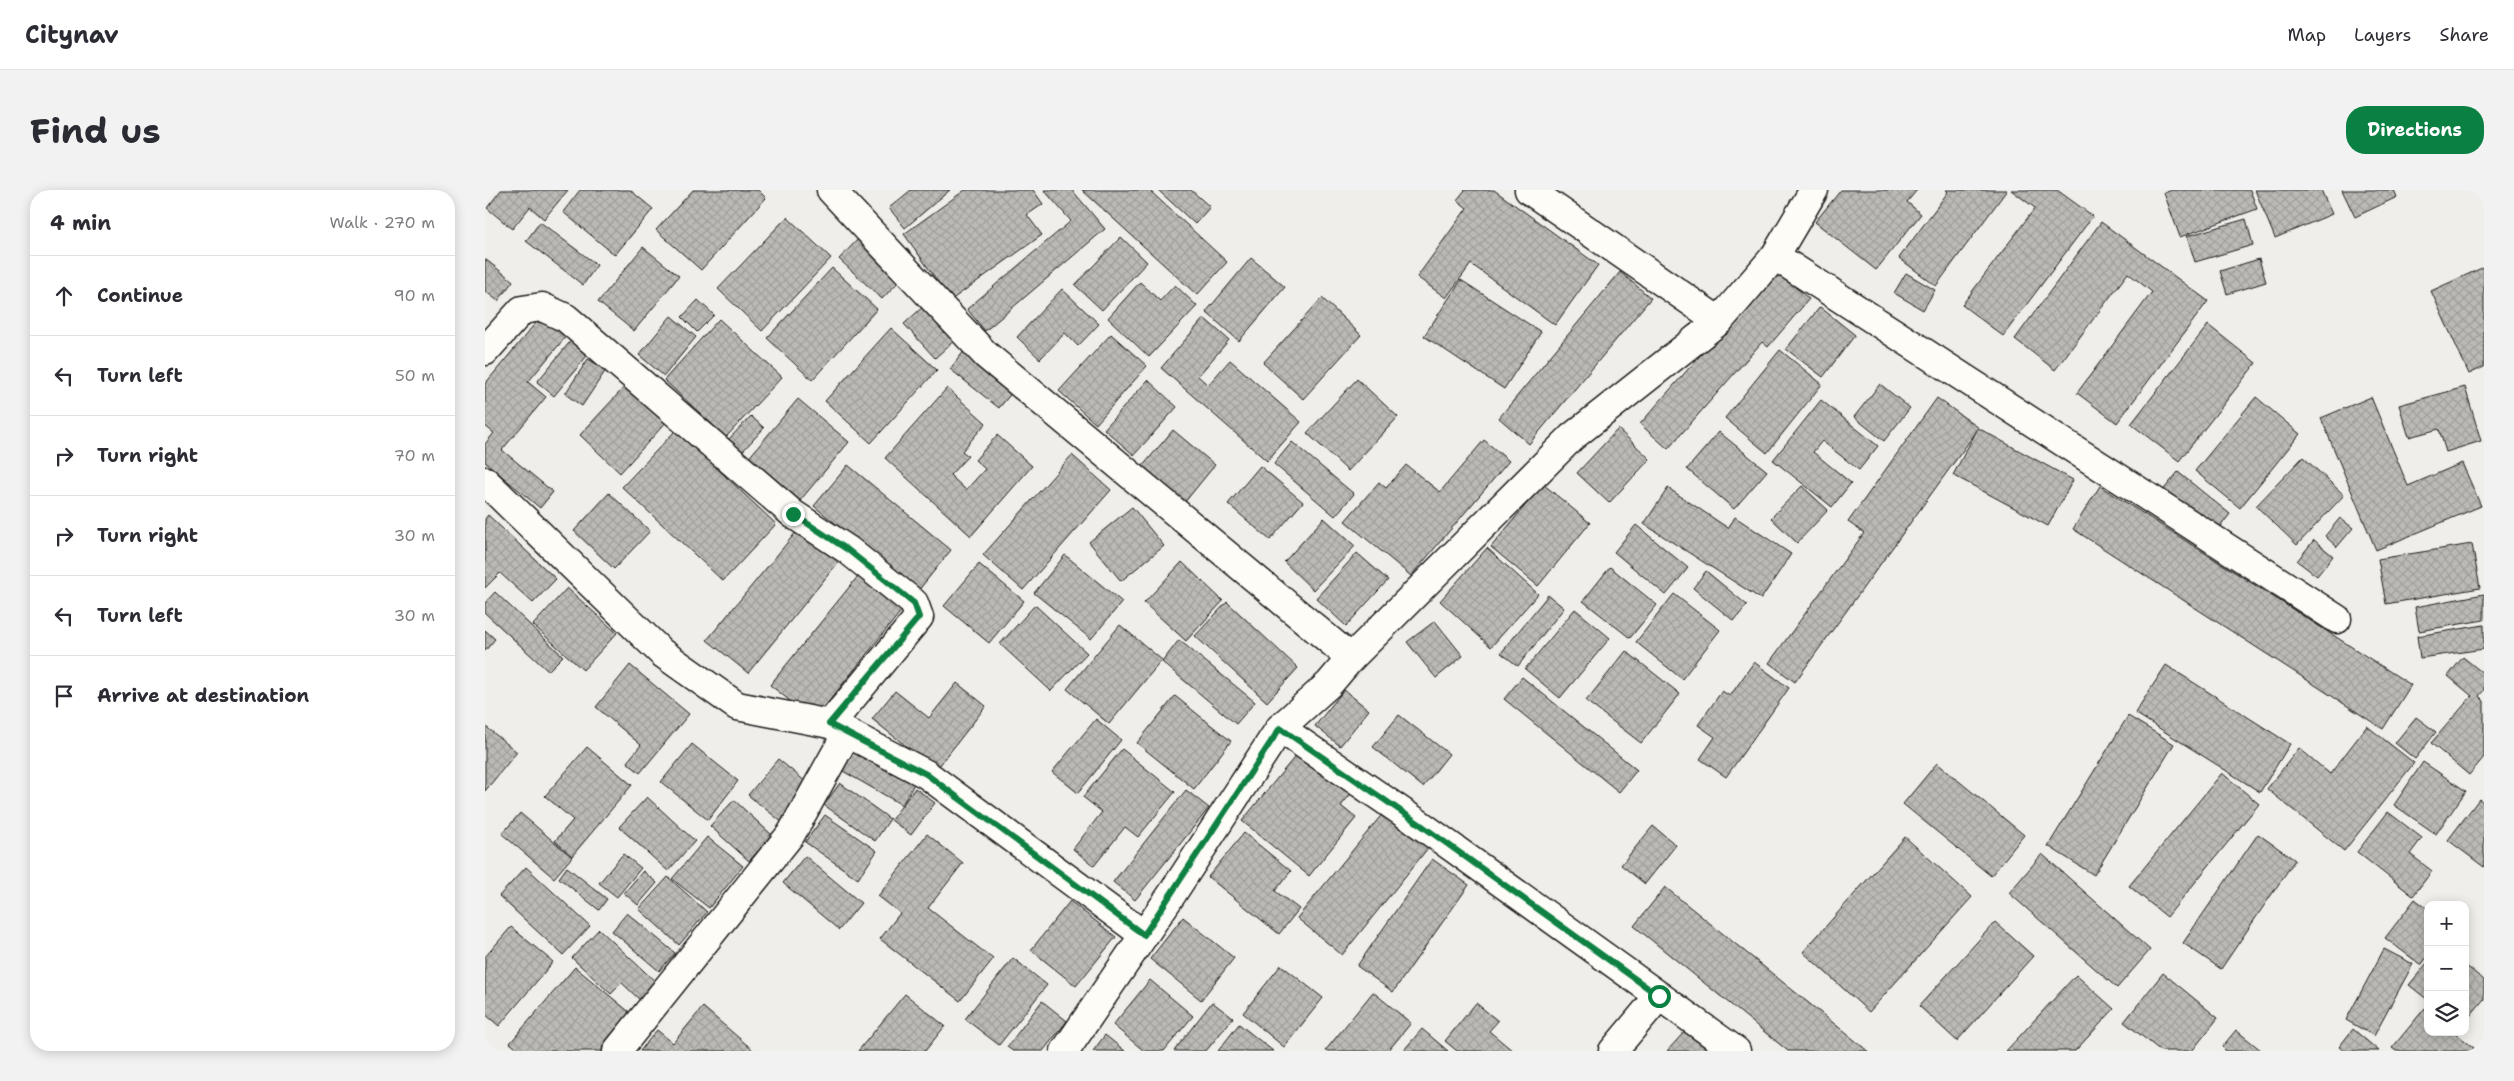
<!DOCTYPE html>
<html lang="en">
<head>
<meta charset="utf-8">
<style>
  :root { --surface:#fff; --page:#f2f2f3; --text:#2b2b33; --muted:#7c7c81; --line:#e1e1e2; --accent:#0b8043 }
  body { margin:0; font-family:"Shantell Sans",sans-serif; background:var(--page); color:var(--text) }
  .controls { position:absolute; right:15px; bottom:15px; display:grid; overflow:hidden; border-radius:10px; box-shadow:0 2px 12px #0003 }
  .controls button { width:45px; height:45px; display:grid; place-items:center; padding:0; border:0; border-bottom:1px solid var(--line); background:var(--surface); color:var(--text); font:25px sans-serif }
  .stop { position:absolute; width:15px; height:15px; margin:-11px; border:4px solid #0b8043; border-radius:50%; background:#fff }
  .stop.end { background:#0b8043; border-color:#fff; box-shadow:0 1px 5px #0008 }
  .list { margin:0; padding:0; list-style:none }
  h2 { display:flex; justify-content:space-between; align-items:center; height:65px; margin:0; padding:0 20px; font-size:21px }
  h2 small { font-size:16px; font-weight:400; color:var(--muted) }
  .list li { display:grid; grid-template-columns:32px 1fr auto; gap:15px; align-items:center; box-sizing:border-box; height:80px; padding:0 20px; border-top:1px solid var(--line) }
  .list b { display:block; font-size:19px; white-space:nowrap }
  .list em { font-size:16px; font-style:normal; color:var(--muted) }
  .icon { flex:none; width:28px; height:28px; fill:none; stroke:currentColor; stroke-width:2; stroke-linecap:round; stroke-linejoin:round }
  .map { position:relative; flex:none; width:1999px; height:861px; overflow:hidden; border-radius:20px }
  header { display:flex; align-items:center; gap:30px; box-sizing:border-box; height:70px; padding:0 25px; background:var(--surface); border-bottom:1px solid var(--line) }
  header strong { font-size:24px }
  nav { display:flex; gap:28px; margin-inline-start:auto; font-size:18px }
  .intro { display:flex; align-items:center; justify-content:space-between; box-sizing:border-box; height:120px; padding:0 30px }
  h1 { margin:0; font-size:35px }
  .button { padding:12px 22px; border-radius:20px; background:var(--accent); color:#fff; font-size:18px; font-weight:700 }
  main { display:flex; gap:30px; padding:0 30px }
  aside { flex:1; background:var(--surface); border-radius:20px; box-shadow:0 2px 12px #0003 }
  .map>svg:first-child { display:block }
  .building { fill:url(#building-cross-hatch); stroke:#1c1c1c }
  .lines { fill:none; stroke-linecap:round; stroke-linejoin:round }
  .street-casing { stroke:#1c1c1c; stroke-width:31 }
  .street { stroke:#fdfcf7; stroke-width:28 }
  .route { stroke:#0b8043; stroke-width:6 }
</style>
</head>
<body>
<header>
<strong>Citynav</strong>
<nav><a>Map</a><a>Layers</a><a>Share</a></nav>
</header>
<div class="intro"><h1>Find us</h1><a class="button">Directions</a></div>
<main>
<aside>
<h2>4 min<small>Walk · 270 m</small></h2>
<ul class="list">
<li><svg class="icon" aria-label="ahead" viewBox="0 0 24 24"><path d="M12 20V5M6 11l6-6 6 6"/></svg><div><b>Continue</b></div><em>90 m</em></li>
<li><svg class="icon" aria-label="left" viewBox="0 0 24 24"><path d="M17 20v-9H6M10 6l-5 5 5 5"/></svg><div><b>Turn left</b></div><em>50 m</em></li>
<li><svg class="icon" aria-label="right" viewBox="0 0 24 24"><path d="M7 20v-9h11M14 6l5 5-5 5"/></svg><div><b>Turn right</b></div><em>70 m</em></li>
<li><svg class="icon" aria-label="right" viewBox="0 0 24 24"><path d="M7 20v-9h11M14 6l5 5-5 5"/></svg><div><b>Turn right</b></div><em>30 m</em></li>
<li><svg class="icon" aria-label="left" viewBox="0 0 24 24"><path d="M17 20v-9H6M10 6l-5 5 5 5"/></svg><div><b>Turn left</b></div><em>30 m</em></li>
<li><svg class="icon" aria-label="arrive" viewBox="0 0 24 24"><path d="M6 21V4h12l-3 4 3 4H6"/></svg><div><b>Arrive at destination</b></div></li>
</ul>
</aside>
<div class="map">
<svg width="1999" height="861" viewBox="0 0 1999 861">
  <defs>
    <pattern id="building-cross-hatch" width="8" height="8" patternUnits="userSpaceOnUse" patternTransform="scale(1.25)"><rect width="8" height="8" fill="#bbbab6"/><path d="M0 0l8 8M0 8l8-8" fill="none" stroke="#a09f9c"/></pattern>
  </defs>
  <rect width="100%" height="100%" fill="#f0eeea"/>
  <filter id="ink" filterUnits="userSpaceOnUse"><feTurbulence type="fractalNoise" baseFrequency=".02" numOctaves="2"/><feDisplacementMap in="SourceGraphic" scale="10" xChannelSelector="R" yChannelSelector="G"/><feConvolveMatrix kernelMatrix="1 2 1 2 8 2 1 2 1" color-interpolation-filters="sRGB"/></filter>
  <g filter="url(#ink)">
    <!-- building -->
    <g class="building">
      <path d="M16 0H83L59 29 45 17 27 39 2 18Z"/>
      <path d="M95 0H145L168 19 130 65 78 22Z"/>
      <path d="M208 0H273L281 8 216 80 171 40Z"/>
      <path d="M426 0H465L420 38 404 18Z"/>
      <path d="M480 0H548L558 14 542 25 557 45 466 110 419 44Z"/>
      <path d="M559 0H587L620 39 500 141 482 119 586 31Z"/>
      <path d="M597 0H664L742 72 712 105Z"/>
      <path d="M673 0H706L725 17 710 34Z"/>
      <path d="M980 0H1009L1113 75 1070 135 986 74 961 108 932 87 982 18 972 10Z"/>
      <path d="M1356 0H1432L1422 12 1436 24 1391 80 1330 32Z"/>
      <path d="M1461 0H1522L1451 96 1414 68 1463 2Z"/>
      <path d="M1526 0H1572L1608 26 1518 146 1477 115 1550 18Z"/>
      <path d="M1687 0H1765L1772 19 1695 47 1679 3Z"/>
      <path d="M1770 0H1836L1847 24 1790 48Z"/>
      <path d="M1857 0H1909L1912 7 1870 27Z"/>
      <path d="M302 27 346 68 277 141 233 99Z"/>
      <path d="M1761 29 1768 55 1710 72 1702 46Z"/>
      <path d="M55 32 112 75 98 95 41 51Z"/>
      <path d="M1616 32 1723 111 1632 233 1592 203 1667 102 1643 83 1570 180 1530 149Z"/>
      <path d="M376 46 419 86 397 109 354 69Z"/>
      <path d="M636 47 662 72 617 120 590 95Z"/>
      <path d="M158 57 194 86 149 141 113 112Z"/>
      <path d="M766 68 800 97 754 151 721 122Z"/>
      <path d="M0 69 28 91 13 111 0 101Z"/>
      <path d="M1774 69 1781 92 1742 104 1735 81Z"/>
      <path d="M1999 77V177L1984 184 1946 101Z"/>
      <path d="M347 78 392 119 327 190 282 148Z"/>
      <path d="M1290 80 1324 109 1283 157 1277 152 1183 259 1155 234Z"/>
      <path d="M1135 82 1166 108 1044 254 1014 228Z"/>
      <path d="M1421 83 1450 100 1438 120 1409 103Z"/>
      <path d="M976 90 1056 142 1019 199 939 146Z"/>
      <path d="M655 92 675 111 690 95 712 116 664 167 623 128Z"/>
      <path d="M577 99 614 134 593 156 580 143 555 169 532 147Z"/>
      <path d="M837 108 876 145 818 209 778 173Z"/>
      <path d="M213 110 229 125 212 142 197 127Z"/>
      <path d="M441 114 472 148 450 168 419 134Z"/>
      <path d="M1335 117 1370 145 1338 187 1301 159Z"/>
      <path d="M58 124 83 144 43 192 61 207 17 260 68 302 55 318 0 272V254L9 243 0 236V194Z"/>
      <path d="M186 126 211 147 179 186 154 165Z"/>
      <path d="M719 128 744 150 713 186 723 195 745 170 816 232 782 271 676 178Z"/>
      <path d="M234 129 297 187 241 247 179 190Z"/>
      <path d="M1723 135 1771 173 1694 271 1646 234Z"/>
      <path d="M406 138 452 180 386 253 340 211Z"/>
      <path d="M93 142 110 156 69 206 52 192Z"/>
      <path d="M626 144 662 176 611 234 574 201Z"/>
      <path d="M480 160 529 200 514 218 465 179Z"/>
      <path d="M1295 160 1337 194 1282 263 1240 228Z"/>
      <path d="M103 169 121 180 97 216 80 204Z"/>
      <path d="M872 189 913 227 863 281 822 243Z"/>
      <path d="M663 190 692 217 649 265 619 239Z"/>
      <path d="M144 192 184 229 135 283 95 245Z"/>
      <path d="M1395 194 1425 218 1399 251 1369 227Z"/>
      <path d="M1980 197 1996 251 1961 262 1954 239 1924 247 1914 215Z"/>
      <path d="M462 198 501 233 477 261 483 266 465 285 481 300 500 279 490 270 512 245 547 276 486 346 400 268Z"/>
      <path d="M1771 207 1815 244 1755 318 1710 281Z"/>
      <path d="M1886 207 1923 296 1977 273 1996 316 1891 360 1836 228Z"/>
      <path d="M1452 208 1494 238 1310 492 1284 473 1379 343 1363 332Z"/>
      <path d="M313 209 364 252 313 313 262 270Z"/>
      <path d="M1336 210 1393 256 1374 280 1337 251 1328 262 1366 293 1347 317 1288 270Z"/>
      <path d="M266 226 279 238 255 264 242 251Z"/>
      <path d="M1493 238 1588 290 1563 336 1468 285Z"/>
      <path d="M1133 239 1165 269 1124 313 1092 283Z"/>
      <path d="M191 240 291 334 238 391 137 297Z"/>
      <path d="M688 240 730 275 699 313 656 278Z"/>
      <path d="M1234 242 1282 281 1249 319 1202 279Z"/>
      <path d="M999 250 1024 271 926 386 860 331 894 292 901 298 921 275 955 302Z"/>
      <path d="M807 252 869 304 850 326 789 274Z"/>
      <path d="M587 265 626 300 538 400 498 365Z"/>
      <path d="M1818 267 1859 305 1812 355 1771 316Z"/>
      <path d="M363 275 466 360 433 401 329 316Z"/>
      <path d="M775 276 818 312 785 350 743 314Z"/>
      <path d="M1693 282 1745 324 1728 346 1676 303Z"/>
      <path d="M1058 294 1105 333 1053 396 1006 357Z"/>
      <path d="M1317 296 1343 320 1312 353 1286 328Z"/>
      <path d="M1615 296 1926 495 1898 539 1588 339Z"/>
      <path d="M1183 298 1243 338 1250 327 1306 364 1276 409 1159 334Z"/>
      <path d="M124 303 165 341 129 379 89 341Z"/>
      <path d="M647 317 679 356 636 391 604 352Z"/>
      <path d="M3 325 71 389 48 413 15 383 0 398V329Z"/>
      <path d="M839 328 870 356 828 400 799 372Z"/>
      <path d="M1855 328 1868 338 1852 357 1840 346Z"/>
      <path d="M1151 335 1203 378 1181 405 1129 362Z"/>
      <path d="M316 336 356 369 263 483 222 450Z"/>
      <path d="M1829 350 1848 366 1832 386 1812 371Z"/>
      <path d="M1987 354 1995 398 1901 414 1893 369Z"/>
      <path d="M1002 358 1053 404 1006 457 955 411Z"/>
      <path d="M872 363 903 390 861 436 831 408Z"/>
      <path d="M580 365 637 412 606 449 549 403Z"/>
      <path d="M697 372 738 411 701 451 659 413Z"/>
      <path d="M494 374 539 411 504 453 459 416Z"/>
      <path d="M1125 377 1172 415 1145 448 1098 411Z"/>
      <path d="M378 380 421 415 329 530 285 495Z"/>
      <path d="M1221 381 1262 415 1249 431 1208 398Z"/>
      <path d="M82 398 132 443 98 480 48 435Z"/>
      <path d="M10 402 78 466 63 481 0 423V413Z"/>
      <path d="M1189 404 1235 440 1197 489 1151 452Z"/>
      <path d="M1999 404V430L1934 441 1930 417Z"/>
      <path d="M1063 405 1079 418 1033 476 1016 463Z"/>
      <path d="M742 412 813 478 782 512 710 446Z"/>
      <path d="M550 415 602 463 566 501 515 454Z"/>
      <path d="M1090 419 1125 448 1075 508 1040 479Z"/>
      <path d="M950 431 978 466 951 488 922 452Z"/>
      <path d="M635 435 677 470 624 534 582 499Z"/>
      <path d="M1999 435V459L1935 468 1932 446Z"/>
      <path d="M0 440 10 449 0 461Z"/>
      <path d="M694 450 770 512 751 534 677 472Z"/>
      <path d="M1141 461 1195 504 1156 553 1101 511Z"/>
      <path d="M1978 467 1999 484V500L1994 506 1999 511V567L1984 585 1946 553 1987 506 1963 486Z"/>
      <path d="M1269 472 1304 498 1241 587 1215 569 1230 547 1213 535 1237 501 1245 506Z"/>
      <path d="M145 475 204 524 155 583 142 572 156 555 111 517Z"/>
      <path d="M1681 475 1805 554 1775 602 1650 523Z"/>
      <path d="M1037 487 1152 580 1134 602 1019 509Z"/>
      <path d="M472 493 501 516 451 580 387 529 410 501 444 528Z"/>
      <path d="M859 500 884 520 855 556 830 536Z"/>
      <path d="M690 506 746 551 709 599 652 553Z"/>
      <path d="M914 525 964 564 938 597 888 557Z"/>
      <path d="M1643 526 1689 554 1609 685 1563 656Z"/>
      <path d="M1931 527 1951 542 1930 569 1910 553Z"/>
      <path d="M611 529 636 550 593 603 567 582Z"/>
      <path d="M0 536 32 562 0 601Z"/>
      <path d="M1882 536 1929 573 1859 661 1782 599 1814 558 1845 584Z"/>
      <path d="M372 552 433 587 417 615 356 580Z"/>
      <path d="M207 554 253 591 223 630 176 592Z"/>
      <path d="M102 557 147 595 87 666 70 651 88 630 60 606Z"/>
      <path d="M817 558 869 600 856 616 871 628 824 686 757 631Z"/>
      <path d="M637 559 690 602 653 647 640 637 609 676 588 659 617 622 598 607Z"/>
      <path d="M293 569 327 597 298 633 263 605Z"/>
      <path d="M1938 572 1981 601 1951 644 1909 615Z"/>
      <path d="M1452 573 1539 645 1506 686 1418 614Z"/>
      <path d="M1737 583 1774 614 1682 727 1644 696Z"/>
      <path d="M355 593 405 629 390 651 339 615Z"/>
      <path d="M430 598 450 613 426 645 406 630Z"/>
      <path d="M701 600 724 618 650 710 628 692Z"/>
      <path d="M162 607 210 651 183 681 134 637Z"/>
      <path d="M1994 609 1999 613V677L1963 650Z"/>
      <path d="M249 610 287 645 264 671 225 636Z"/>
      <path d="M899 622 943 658 857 765 812 728Z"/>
      <path d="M1903 622 1937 648 1925 664 1947 681 1928 706 1872 662Z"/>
      <path d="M35 623 87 667 69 688 17 644Z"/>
      <path d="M340 625 392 661 373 689 320 652Z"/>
      <path d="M1168 636 1191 655 1160 694 1136 675Z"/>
      <path d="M759 643 806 681 790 701 814 719 794 744 723 687Z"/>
      <path d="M442 644 478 673 443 718 508 769 475 811 395 749 415 723 393 706Z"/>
      <path d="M1773 644 1810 670 1736 779 1698 753Z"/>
      <path d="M222 647 258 676 224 718 187 689Z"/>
      <path d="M1420 647 1487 707 1384 822 1318 762Z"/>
      <path d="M138 664 156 678 132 707 114 693Z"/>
      <path d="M1557 664 1665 760 1632 798 1524 703Z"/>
      <path d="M320 666 376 713 354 740 298 693Z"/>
      <path d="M947 669 984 695 908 802 872 776Z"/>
      <path d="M41 677 105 736 78 765 14 706Z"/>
      <path d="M82 677 122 709 114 720 74 688Z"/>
      <path d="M158 681 172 693 153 715 139 703Z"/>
      <path d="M183 687 222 722 194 755 154 719Z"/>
      <path d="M1180 697 1383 861H1303L1149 736Z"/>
      <path d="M1930 709 1943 719V766L1936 775 1900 748Z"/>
      <path d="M585 711 631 747 591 796 546 760Z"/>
      <path d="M142 723 190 763 174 781 127 741Z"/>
      <path d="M698 727 749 768 716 810 665 769Z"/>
      <path d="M1510 732 1548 766 1472 851 1434 816Z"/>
      <path d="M26 737 68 772 14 836 0 824V767Z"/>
      <path d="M114 739 174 795 157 812 137 793 126 804 87 768Z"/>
      <path d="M1899 759 1928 774 1889 846 1861 830Z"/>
      <path d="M528 768 562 795 514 855 480 829Z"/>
      <path d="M1943 772V810L1924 795Z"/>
      <path d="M796 775 838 808 799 857 758 823Z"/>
      <path d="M1980 775 1999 790V809L1980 832Z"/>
      <path d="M90 777 148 825 119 861H35L25 853Z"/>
      <path d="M1678 783 1733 828 1707 861H1676L1639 832Z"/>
      <path d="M1591 785 1629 819 1590 861H1521Z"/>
      <path d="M665 790 708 826 679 861H659L628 835Z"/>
      <path d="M888 802 926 833 903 861H840Z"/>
      <path d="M420 804 460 836 440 861H373Z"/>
      <path d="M557 811 582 831 558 861H528L522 857Z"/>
      <path d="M727 812 748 828 721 861H689Z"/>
      <path d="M991 813 1013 831 1004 841 1028 861H972L960 851Z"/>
      <path d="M218 817 269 861H155L172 840 188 853Z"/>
      <path d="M1940 818 1943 821V842H1969L1989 858 1987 861H1911L1907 858Z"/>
      <path d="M754 834 788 861H733Z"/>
      <path d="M937 839 963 861H918Z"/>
      <path d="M1202 839 1225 861H1182Z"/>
      <path d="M1868 839 1894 861H1859L1854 857Z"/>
      <path d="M1751 840 1777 861H1741L1737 857Z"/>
      <path d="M620 845 640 861H608Z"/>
    </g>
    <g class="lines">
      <defs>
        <g id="street">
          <path d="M346 0 501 165 866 468"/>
          <path d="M1044 0 1234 131"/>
          <path d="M1290 66 1852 429"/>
          <path d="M0 161 37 120 57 117 81 128 308 324 363 360 429 413 434 427 345 534"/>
          <path d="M0 291 177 463 252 516 345 534 441 584 659 745"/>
          <path d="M795 538 936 635 1251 861"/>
          <path d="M132 861 306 644 362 543"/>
          <path d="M580 861 687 704 795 538 844 494 866 468 1087 247 1234 131 1290 66 1329 0"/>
          <path d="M1128 861 1174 806"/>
        </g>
      </defs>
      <!-- street casing -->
      <use href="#street" class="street-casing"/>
      <!-- street -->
      <use href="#street" class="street"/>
    </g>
  </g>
  <g class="lines" filter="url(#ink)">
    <!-- route -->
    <path class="route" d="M308 324 363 360 429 413 434 427 344 534 441 584 659 745 795 538 936 635 1174 806"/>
  </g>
</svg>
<div class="controls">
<button>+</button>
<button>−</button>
<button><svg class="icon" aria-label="layers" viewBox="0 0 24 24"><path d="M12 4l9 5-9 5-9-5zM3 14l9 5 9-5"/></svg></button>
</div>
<div class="stop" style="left:1174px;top:806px"></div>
<div class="stop end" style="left:308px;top:324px"></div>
</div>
</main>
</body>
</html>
